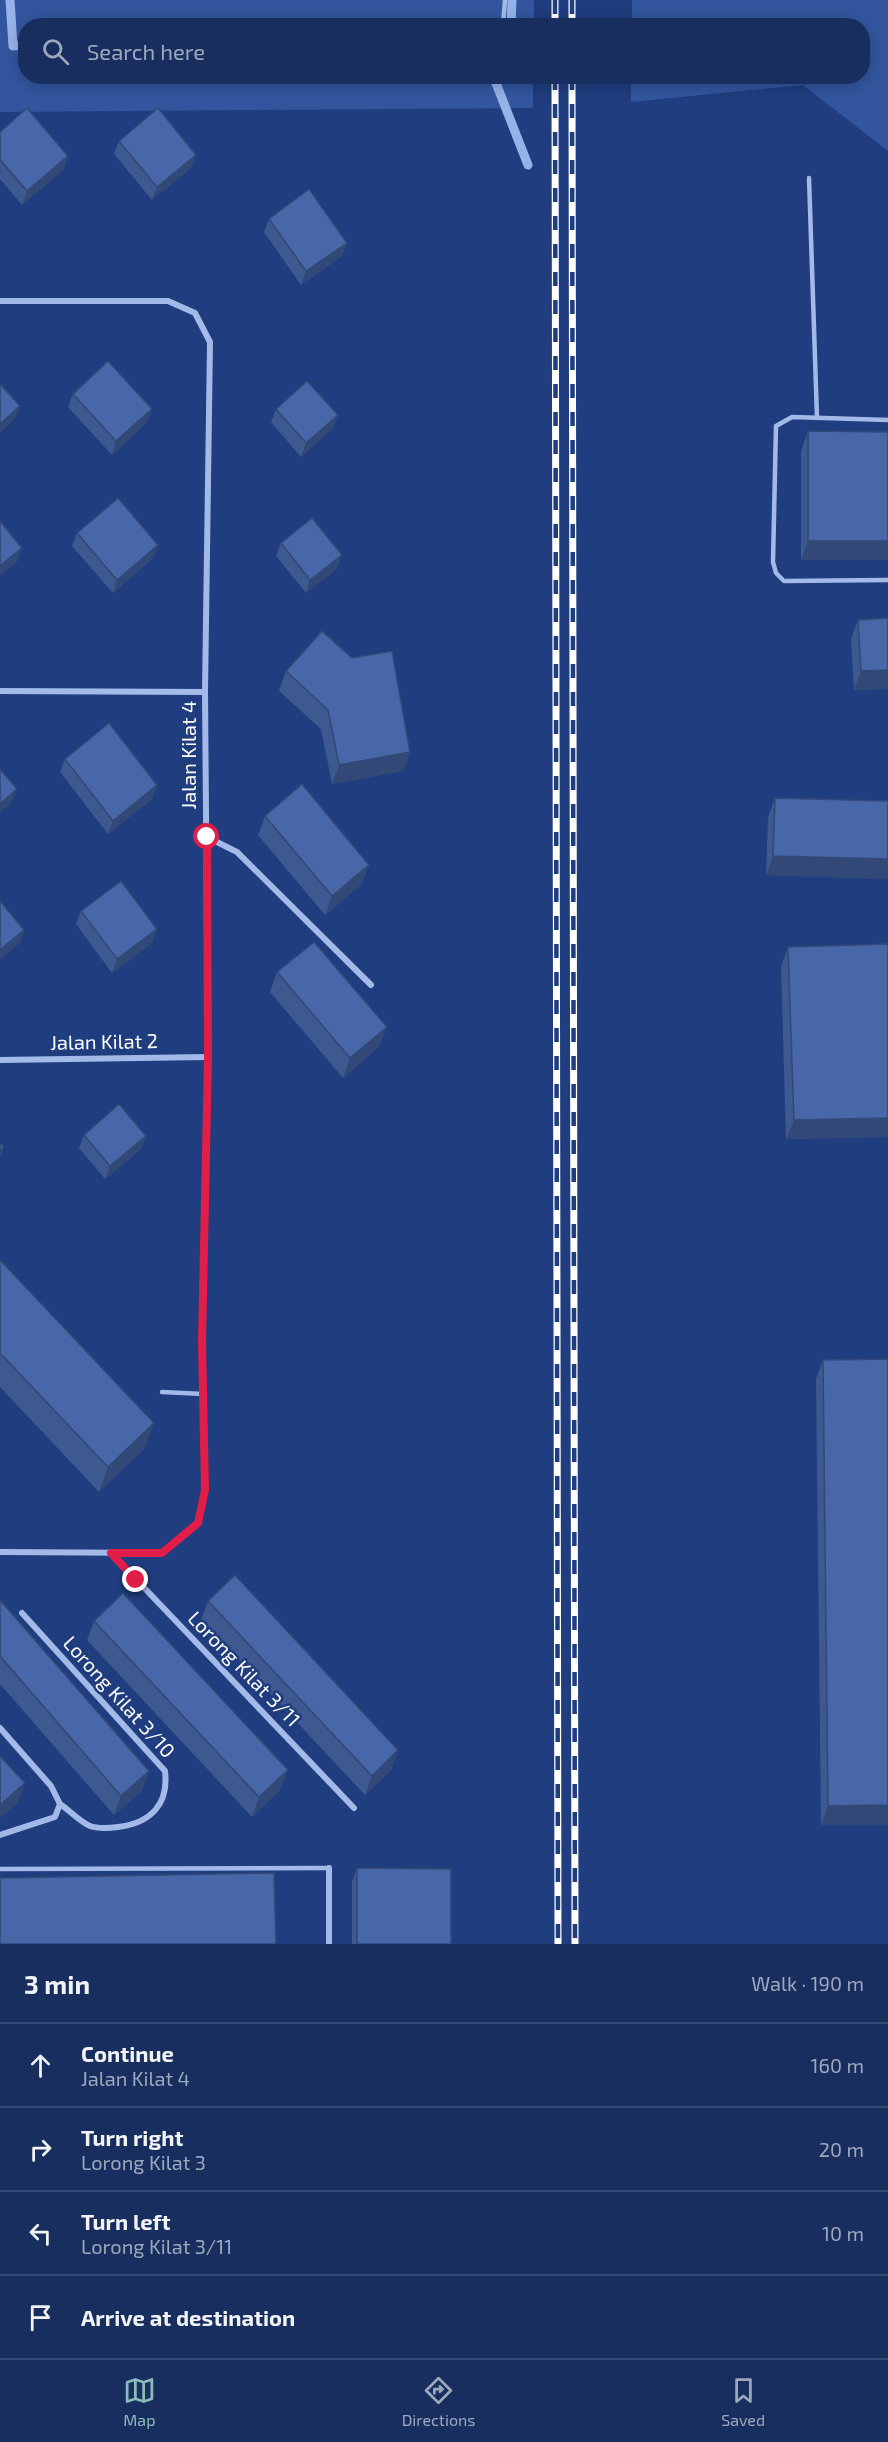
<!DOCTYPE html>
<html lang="en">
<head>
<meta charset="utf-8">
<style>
  :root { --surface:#172e5f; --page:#243a68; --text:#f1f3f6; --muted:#9ea8bd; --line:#364a74; --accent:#8bbbb9 }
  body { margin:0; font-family:"Exo 2",sans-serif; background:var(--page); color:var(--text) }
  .stop { position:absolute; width:18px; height:18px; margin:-14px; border:4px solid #e11d48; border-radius:50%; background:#fff }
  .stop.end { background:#e11d48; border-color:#fff; box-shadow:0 2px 6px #0008 }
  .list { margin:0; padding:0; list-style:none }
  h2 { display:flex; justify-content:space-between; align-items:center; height:78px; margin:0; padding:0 24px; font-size:26px }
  h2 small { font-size:20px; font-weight:400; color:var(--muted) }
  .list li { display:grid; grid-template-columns:39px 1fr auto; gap:18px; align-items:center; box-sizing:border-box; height:84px; padding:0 24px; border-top:2px solid var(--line) }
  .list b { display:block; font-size:22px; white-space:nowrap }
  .list p { margin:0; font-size:20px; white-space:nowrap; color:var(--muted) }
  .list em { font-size:20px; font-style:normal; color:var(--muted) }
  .icon { flex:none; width:33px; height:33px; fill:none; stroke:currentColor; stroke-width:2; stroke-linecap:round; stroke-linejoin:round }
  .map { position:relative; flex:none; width:888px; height:1944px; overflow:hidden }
  .search { position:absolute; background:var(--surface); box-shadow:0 3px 15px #0003; left:18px; right:18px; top:18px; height:66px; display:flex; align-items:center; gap:15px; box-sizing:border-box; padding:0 21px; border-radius:24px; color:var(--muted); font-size:22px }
  .sheet { height:414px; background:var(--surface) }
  nav { display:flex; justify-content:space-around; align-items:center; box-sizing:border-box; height:84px; border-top:2px solid var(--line); background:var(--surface); font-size:16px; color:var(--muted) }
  nav a { display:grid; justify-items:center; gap:3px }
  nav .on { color:var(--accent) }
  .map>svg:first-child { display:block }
  .green { fill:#32559d }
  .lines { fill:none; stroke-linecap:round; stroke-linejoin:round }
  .stream { stroke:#96b3e9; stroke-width:9 }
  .lane { stroke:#a3bae8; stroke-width:4.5 }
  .street { stroke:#a3bae8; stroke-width:6 }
  .rail-casing { stroke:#fff; stroke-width:7 }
  .rail { stroke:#1f3d7f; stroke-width:4.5; stroke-dasharray:14; stroke-linecap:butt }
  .wall { fill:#3d5990 }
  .shaded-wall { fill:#324876 }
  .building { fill:#4767a8; stroke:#324876; stroke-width:1.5 }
  .route { stroke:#e11d48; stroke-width:8 }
  .labels { text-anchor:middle; stroke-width:5; stroke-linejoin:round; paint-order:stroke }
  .street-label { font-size:20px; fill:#fff; stroke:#1f3d7f }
</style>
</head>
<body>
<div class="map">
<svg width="888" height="1944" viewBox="0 0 888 1944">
  <rect width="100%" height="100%" fill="#1f3d7f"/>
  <!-- green -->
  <g class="green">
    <path d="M0 0H534V25L26 26V76L533 77V108L0 112Z"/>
    <path d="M632 0H888V151L803 85 631 102V77L862 76V26L632 25Z"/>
  </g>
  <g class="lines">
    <!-- stream -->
    <g class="stream">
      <path d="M10 0 13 46 26 45"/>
      <path d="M511 26 512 0"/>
      <path d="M490 76 494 78 528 165"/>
    </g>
    <!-- lane -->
    <g class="lane">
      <path d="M503 26 505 0"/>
      <path d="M809 178 817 418"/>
      <path d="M888 420 792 417 776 426 773 562 776 573 784 581 888 580"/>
      <path d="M162 1392 203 1394"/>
      <path d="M0 1869 329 1868"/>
    </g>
    <!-- street -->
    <g class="street">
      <path d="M0 301H168L195 313 210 342 205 692 208 1057 202 1342 205 1490 198 1523 162 1553 0 1552"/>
      <path d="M0 691 205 692"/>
      <path d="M207 837 237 852 371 985"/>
      <path d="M0 1060 208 1057"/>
      <path d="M111 1553 354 1808"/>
      <path d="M22 1613 165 1771C169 1804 151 1823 118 1827 110 1828 98 1829 90 1826 80 1822 69 1810 60 1804"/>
      <path d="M0 1728 51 1786 60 1804 55 1817 0 1835"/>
      <path d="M329 1944V1868"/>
    </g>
    <defs>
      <g id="rail">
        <path d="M555 0V26"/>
        <path d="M572 0V26"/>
        <path d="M555 76 558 1944"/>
        <path d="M572 76 575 1944"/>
      </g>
    </defs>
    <!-- rail casing -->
    <use href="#rail" class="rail-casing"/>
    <!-- rail -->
    <use href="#rail" class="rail"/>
  </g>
  <!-- wall -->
  <g class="wall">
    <path d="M0 132 64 169 22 205 0 179Z"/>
    <path d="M119 141 191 168 152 200 114 154Z"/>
    <path d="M269 219 347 243 342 256 301 285 264 232Z"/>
    <path d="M73 394 147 422 112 455 68 407Z"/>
    <path d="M276 409 338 415 333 428 301 457 271 422Z"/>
    <path d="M808 431 888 432V560H801V451Z"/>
    <path d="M77 533 158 545 153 558 113 593 72 546Z"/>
    <path d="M281 543 337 569 306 593 276 556Z"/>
    <path d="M888 618V689L854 690 851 639 858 620Z"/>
    <path d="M286 671 410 752 403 771 332 784 321 729 279 691Z"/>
    <path d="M65 759 157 785 152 799 108 834 60 772Z"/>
    <path d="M775 798 888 801V875L887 879 766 875 768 817Z"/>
    <path d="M265 816 369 865 362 884 325 915 258 835Z"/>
    <path d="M81 911 157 929 152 943 112 973 76 924Z"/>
    <path d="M888 944V1137L786 1139 781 966 788 947Z"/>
    <path d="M277 972 380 1046 343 1078 270 992Z"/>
    <path d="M84 1135 146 1136 141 1149 105 1179 79 1148Z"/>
    <path d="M0 1260 145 1448 99 1492 0 1387Z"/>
    <path d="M823 1360 888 1825H821L816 1379Z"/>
    <path d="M0 1600 142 1791 114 1815 0 1684Z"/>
    <path d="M208 1601 398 1750 391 1770 365 1795 201 1620Z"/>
    <path d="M94 1621 281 1789 252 1817 87 1640Z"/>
    <path d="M357 1868 451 1944H352V1882Z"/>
  </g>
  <!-- shaded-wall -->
  <g class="shaded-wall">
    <path d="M196 155 191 168 152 200 157 187Z"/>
    <path d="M68 156 64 169 22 205 27 191Z"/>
    <path d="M347 243 342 256 301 285 306 271Z"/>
    <path d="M20 406 15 419 0 433V424Z"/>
    <path d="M152 409 147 422 112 455 116 441Z"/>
    <path d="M338 415 333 428 301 457 306 443Z"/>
    <path d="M808 541H888V560H801Z"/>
    <path d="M158 545 153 558 113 593 117 580Z"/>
    <path d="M22 548 17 562 0 576V566Z"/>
    <path d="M342 555 337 569 306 593 310 580Z"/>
    <path d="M888 670V689L854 690 861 671Z"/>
    <path d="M410 752 403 771 332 784 339 765Z"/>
    <path d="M157 785 152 799 108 834 113 821Z"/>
    <path d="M17 789 12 802 0 813V804Z"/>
    <path d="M773 856 888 859V875L887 879 766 875Z"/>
    <path d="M369 865 362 884 325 915 332 896Z"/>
    <path d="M157 929 152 943 112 973 117 959Z"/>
    <path d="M24 930 20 943 0 960V950Z"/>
    <path d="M387 1027 380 1046 343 1078 350 1058Z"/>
    <path d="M888 1118V1137L786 1139 794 1120Z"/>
    <path d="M146 1136 141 1149 105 1179 110 1166Z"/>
    <path d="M4 1147 0 1159V1152Z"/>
    <path d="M154 1423 145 1448 99 1492 108 1467Z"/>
    <path d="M398 1750 391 1770 365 1795 372 1776Z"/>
    <path d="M288 1770 281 1789 252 1817 259 1797Z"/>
    <path d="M149 1771 142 1791 114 1815 121 1796Z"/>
    <path d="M25 1783 18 1803 0 1818V1805Z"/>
    <path d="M888 1805V1825H821L828 1806Z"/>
  </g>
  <!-- building -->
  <g class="building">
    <path d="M27 108 68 156 27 191 0 160V132Z"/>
    <path d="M158 108 196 155 157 187 119 141Z"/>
    <path d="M309 189 347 243 306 271 269 219Z"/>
    <path d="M108 361 152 409 116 441 73 394Z"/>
    <path d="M307 381 338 415 306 443 276 409Z"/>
    <path d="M0 384 20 406 0 424Z"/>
    <path d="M808 431 888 432V541H808Z"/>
    <path d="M118 498 158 545 117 580 77 533Z"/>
    <path d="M312 518 342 555 310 580 281 543Z"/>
    <path d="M0 521 22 548 0 566Z"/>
    <path d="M888 618V670L861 671 858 620Z"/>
    <path d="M322 631 352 658 392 651 410 752 339 765 328 710 286 671Z"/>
    <path d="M109 723 157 785 113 821 65 759Z"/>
    <path d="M0 769 17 789 0 804Z"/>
    <path d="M302 784 369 865 332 896 265 816Z"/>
    <path d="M775 798 888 801V859L773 856Z"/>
    <path d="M121 881 157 929 117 959 81 911Z"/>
    <path d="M0 901 24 930 0 950Z"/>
    <path d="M314 942 387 1027 350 1058 277 972Z"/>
    <path d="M888 944V1118L794 1120 788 947Z"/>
    <path d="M119 1104 146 1136 110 1166 84 1135Z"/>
    <path d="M0 1143 4 1147 0 1152Z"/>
    <path d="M0 1260 154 1423 108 1467 0 1353Z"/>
    <path d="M888 1359V1805L828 1806 823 1360Z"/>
    <path d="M235 1575 398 1750 372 1776 208 1601Z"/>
    <path d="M123 1593 288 1770 259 1797 94 1621Z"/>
    <path d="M0 1600 149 1771 121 1796 0 1656Z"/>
    <path d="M0 1756 25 1783 0 1805Z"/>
    <path d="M357 1868 451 1869V1944H357Z"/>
    <path d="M274 1873 276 1944H0V1878Z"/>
  </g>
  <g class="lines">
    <!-- route -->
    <path class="route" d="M136 1580 111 1553H162L198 1523 205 1490 202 1342 208 1057 207 837"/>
  </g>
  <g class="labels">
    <!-- street labels -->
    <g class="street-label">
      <text transform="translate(189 755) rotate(-90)" y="7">Jalan Kilat 4</text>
      <text transform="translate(104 1042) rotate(-1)" y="7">Jalan Kilat 2</text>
      <text transform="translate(244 1669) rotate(46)" y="7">Lorong Kilat 3/11</text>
      <text transform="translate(119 1697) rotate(48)" y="7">Lorong Kilat 3/10</text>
    </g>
  </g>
</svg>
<div class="stop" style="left:207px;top:837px"></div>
<div class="stop end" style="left:136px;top:1580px"></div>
<div class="search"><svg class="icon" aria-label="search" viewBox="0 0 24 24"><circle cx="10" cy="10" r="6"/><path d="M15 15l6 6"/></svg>Search here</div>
</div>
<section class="sheet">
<h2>3 min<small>Walk · 190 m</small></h2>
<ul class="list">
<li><svg class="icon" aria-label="ahead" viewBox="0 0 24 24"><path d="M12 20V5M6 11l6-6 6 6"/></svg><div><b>Continue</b><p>Jalan Kilat 4</p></div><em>160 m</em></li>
<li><svg class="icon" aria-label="right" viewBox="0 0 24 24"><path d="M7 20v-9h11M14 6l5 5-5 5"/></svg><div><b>Turn right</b><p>Lorong Kilat 3</p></div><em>20 m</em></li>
<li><svg class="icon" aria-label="left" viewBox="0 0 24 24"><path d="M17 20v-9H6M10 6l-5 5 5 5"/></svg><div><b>Turn left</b><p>Lorong Kilat 3/11</p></div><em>10 m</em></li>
<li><svg class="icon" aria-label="arrive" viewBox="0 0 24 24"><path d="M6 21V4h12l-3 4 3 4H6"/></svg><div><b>Arrive at destination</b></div></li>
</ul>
</section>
<nav>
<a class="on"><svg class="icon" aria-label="map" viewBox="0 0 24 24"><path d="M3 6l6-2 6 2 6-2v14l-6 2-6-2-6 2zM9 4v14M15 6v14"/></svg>Map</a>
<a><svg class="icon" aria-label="directions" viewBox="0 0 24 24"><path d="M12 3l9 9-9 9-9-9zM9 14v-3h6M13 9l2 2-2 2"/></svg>Directions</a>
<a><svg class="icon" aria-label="saved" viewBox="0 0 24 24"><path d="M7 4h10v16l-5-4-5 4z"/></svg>Saved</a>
</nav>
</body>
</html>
